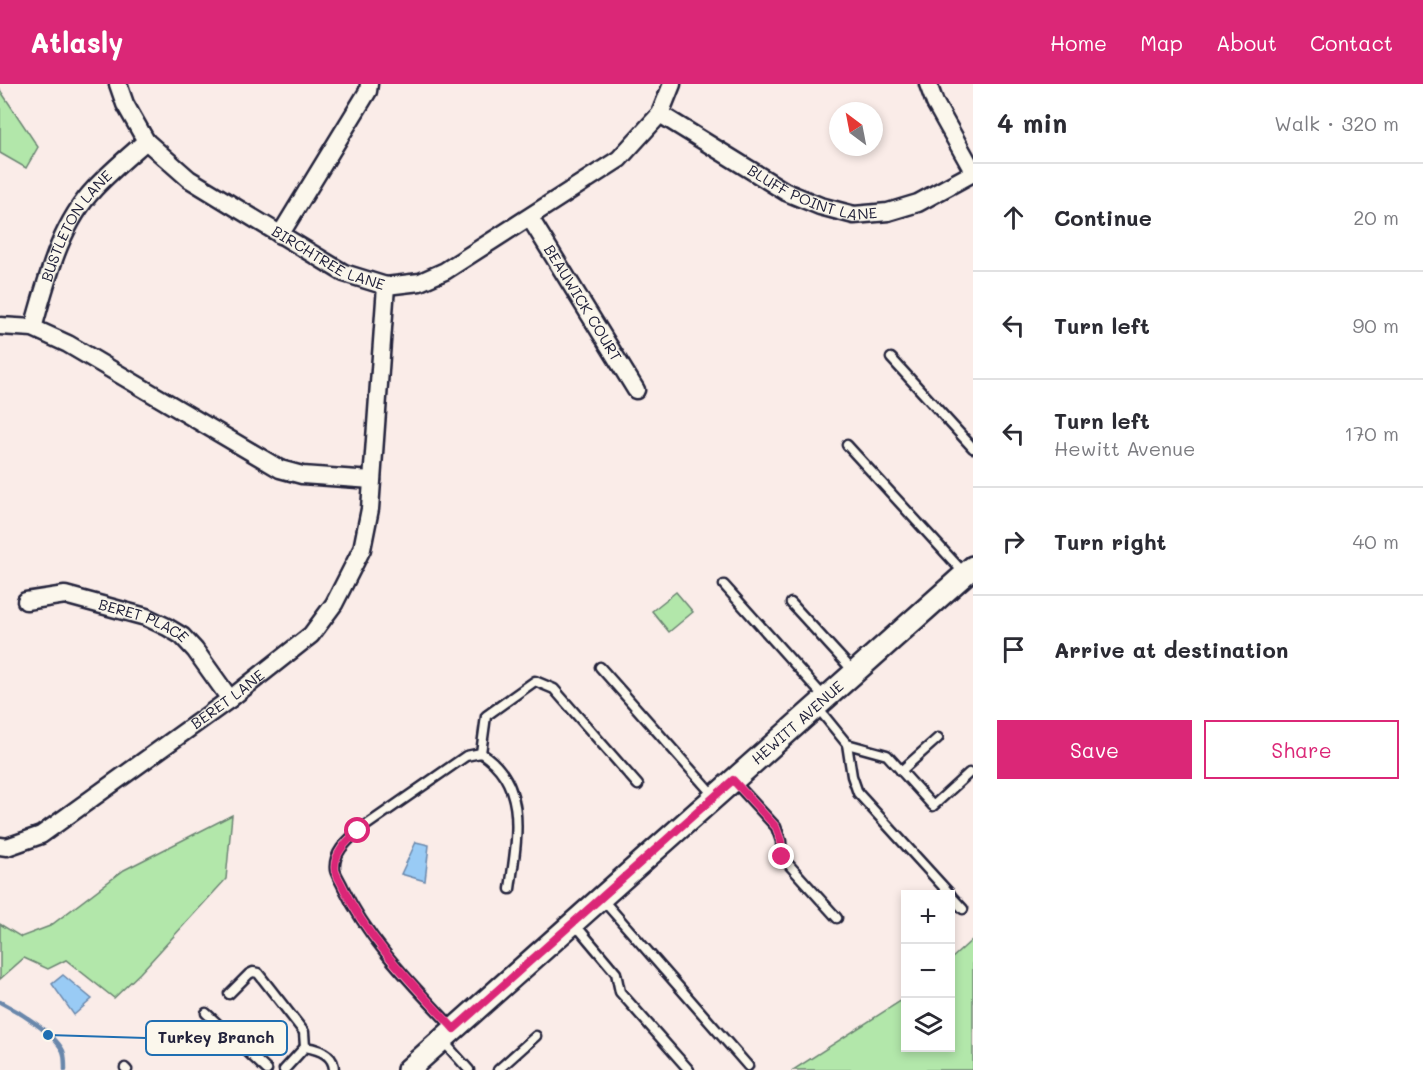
<!DOCTYPE html>
<html lang="en">
<head>
<meta charset="utf-8">
<style>
  :root { --surface:#fff; --page:#f2f2f3; --text:#2b2b33; --muted:#7c7c81; --line:#e1e1e2; --accent:#db2777 }
  body { margin:0; font-family:Mali,sans-serif; background:var(--page); color:var(--text) }
  .controls { position:absolute; right:18px; bottom:18px; display:grid; overflow:hidden; border-radius:0px; box-shadow:0 3px 9px #0003 }
  .controls button { width:54px; height:54px; display:grid; place-items:center; padding:0; border:0; border-bottom:2px solid var(--line); background:var(--surface); color:var(--text); font:30px sans-serif }
  .compass { position:absolute; left:829px; top:18px; width:54px; height:54px; border-radius:50%; background:var(--surface); box-shadow:0 3px 9px #0003; rotate:328deg }
  .stop { position:absolute; width:18px; height:18px; margin:-14px; border:4px solid #db2777; border-radius:50%; background:#fff }
  .stop.end { background:#db2777; border-color:#fff; box-shadow:0 2px 6px #0008 }
  .list { margin:0; padding:0; list-style:none }
  h2 { display:flex; justify-content:space-between; align-items:center; height:78px; margin:0; padding:0 24px; font-size:26px }
  h2 small { font-size:20px; font-weight:400; color:var(--muted) }
  .list li { display:grid; grid-template-columns:39px 1fr auto; gap:18px; align-items:center; box-sizing:border-box; height:108px; padding:0 24px; border-top:2px solid var(--line) }
  .list b { display:block; font-size:22px; white-space:nowrap }
  .list p { margin:0; font-size:20px; white-space:nowrap; color:var(--muted) }
  .list em { font-size:20px; font-style:normal; color:var(--muted) }
  .actions { display:flex; gap:12px; padding:18px 24px }
  .actions a { flex:1; padding:14px 0; border:2px solid var(--accent); border-radius:0px; text-align:center; font-size:21px; color:var(--accent) }
  .actions .main { background:var(--accent); color:#fff }
  .icon { flex:none; width:33px; height:33px; fill:none; stroke:currentColor; stroke-width:2; stroke-linecap:round; stroke-linejoin:round }
  .map { position:relative; flex:none; width:973px; height:986px; overflow:hidden }
  header { display:flex; align-items:center; gap:36px; box-sizing:border-box; height:84px; padding:0 30px; background:var(--accent); color:#fff }
  header strong { font-size:28px }
  nav { display:flex; gap:33px; margin-inline-start:auto; font-size:21px }
  main { display:flex }
  aside { flex:1; background:var(--surface) }
  .map>svg:first-child { display:block }
  .green { fill:#b2e7aa; stroke:#6a8472; stroke-width:1.5 }
  .water { fill:#99cbf5; stroke:#6987ab; stroke-width:1.5 }
  .lines { fill:none; stroke-linecap:round; stroke-linejoin:round }
  .stream { stroke:#6987ab; stroke-width:4.5 }
  .service-casing { stroke:#22223b; stroke-width:13 }
  .minor-casing { stroke:#22223b; stroke-width:21 }
  .tertiary-casing { stroke:#22223b; stroke-width:26 }
  .service { stroke:#fbf7ec; stroke-width:8 }
  .minor { stroke:#fbf7ec; stroke-width:16 }
  .tertiary { stroke:#fbf7ec; stroke-width:21 }
  .route { stroke:#db2777; stroke-width:8 }
  .labels { text-anchor:middle; stroke-width:4.5; stroke-linejoin:round; paint-order:stroke }
  .street-label { font-size:15px; fill:#22223b; stroke:#fbf7ec }
  .leader { fill:none; stroke:#1f6fb2; stroke-width:2 }
  .callout-dot { fill:#1f6fb2; stroke:#fbf7ec; stroke-width:2 }
  .callout { fill:#fbf7ec; stroke:#1f6fb2; stroke-width:2 }
  .callout-label { font-size:16px; text-anchor:middle; font-weight:bold; fill:#22223b }
</style>
</head>
<body>
<header>
<strong>Atlasly</strong>
<nav><a>Home</a><a>Map</a><a>About</a><a>Contact</a></nav>
</header>
<main>
<div class="map">
<svg width="973" height="986" viewBox="0 0 973 986">
  <rect width="100%" height="100%" fill="#faece8"/>
  <filter id="ink" filterUnits="userSpaceOnUse"><feTurbulence type="fractalNoise" baseFrequency=".0167" numOctaves="2"/><feDisplacementMap in="SourceGraphic" scale="12" xChannelSelector="R" yChannelSelector="G"/><feConvolveMatrix kernelMatrix="1 2 1 2 8 2 1 2 1" color-interpolation-filters="sRGB"/></filter>
  <g filter="url(#ink)">
    <!-- green -->
    <g class="green">
      <path d="M0 6 38 63 26 84 0 69Z"/>
      <path d="M676 508 693 528 669 548 652 527Z"/>
      <path d="M232 731 226 795 140 889 114 914 66 876 48 885 24 874 0 895V840L21 853 50 842 124 786Z"/>
      <path d="M973 855V986H793L905 914 906 964H950L951 875Z"/>
    </g>
    <!-- water -->
    <g class="water">
      <path d="M416 758 429 761 425 797 401 790Z"/>
      <path d="M63 891 92 915 74 931 52 900Z"/>
    </g>
    <g class="lines">
      <!-- stream -->
      <path class="stream" d="M0 918C18 927 54 949 63 967 65 972 65 981 65 986"/>
      <defs>
        <g id="service">
          <path d="M891 274 973 364"/>
          <path d="M847 361 964 489"/>
          <path d="M724 501 825 614"/>
          <path d="M791 519 854 588"/>
          <path d="M600 583 715 713"/>
          <path d="M817 623 847 660 852 692 858 709 950 810"/>
          <path d="M847 660 887 671 933 722 969 689"/>
          <path d="M481 669 486 632 535 597 554 605 638 701"/>
          <path d="M901 687 938 654"/>
          <path d="M733 696 776 743 781 757 782 773 837 834"/>
          <path d="M950 811 963 825"/>
          <path d="M602 815 748 982"/>
          <path d="M574 839 616 889 620 908 689 986"/>
          <path d="M229 910 249 890 253 888 258 889 304 948 305 963"/>
          <path d="M206 929 267 986"/>
          <path d="M454 945C413 901 369 858 343 803 341 798 336 791 335 786 333 769 347 757 358 747L466 672 481 669C530 700 516 758 510 805"/>
          <path d="M443 957 469 986"/>
          <path d="M125 984 127 986"/>
          <path d="M284 986 305 963C318 965 334 970 334 986"/>
          <path d="M498 986 536 952"/>
        </g>
        <g id="minor">
          <path id="s1" d="M118 0 125 20 146 57 189 95 344 189 386 202 420 198 445 187 619 75 660 30 672 0"/>
          <path d="M928 0 935 19 973 87"/>
          <path id="s2" d="M660 30 786 108 820 122 854 131 888 128 918 119 973 89"/>
          <path id="s3" d="M530 134 636 306"/>
          <path d="M280 151 368 7 369 0"/>
          <path d="M0 242 33 244 68 260 280 385 302 391 372 396"/>
          <path id="s4" d="M33 244C47 196 59 142 95 104 111 87 129 72 146 57"/>
          <path id="s5" d="M26 517 65 511 146 533 167 543 182 552 195 566 230 615"/>
          <path id="s6" d="M0 762 7 763 41 751 230 615 311 551 334 520 362 465 370 425 386 202"/>
        </g>
        <g id="tertiary">
          <path id="s7" d="M408 986 973 483"/>
        </g>
      </defs>
      <!-- service casing -->
      <use href="#service" class="service-casing"/>
      <!-- minor casing -->
      <use href="#minor" class="minor-casing"/>
      <!-- tertiary casing -->
      <use href="#tertiary" class="tertiary-casing"/>
      <!-- service -->
      <use href="#service" class="service"/>
      <!-- minor -->
      <use href="#minor" class="minor"/>
      <!-- tertiary -->
      <use href="#tertiary" class="tertiary"/>
    </g>
  </g>
  <g class="lines" filter="url(#ink)">
    <!-- route -->
    <path class="route" d="M358 747C347 757 333 770 335 786 336 791 341 798 343 803 369 858 414 901 454 945L733 696 776 743 781 757 782 773"/>
  </g>
  <g class="labels">
    <!-- street labels -->
    <g class="street-label">
      <text dy="5" stroke="none"><textPath href="#s2" startOffset="174">BLUFF POINT LANE</textPath></text>
      <text dy="5" stroke="none"><textPath href="#s4" startOffset="112">BUSTLETON LANE</textPath></text>
      <text dy="5" stroke="none"><textPath href="#s1" startOffset="282">BIRCHTREE LANE</textPath></text>
      <text dy="5" stroke="none"><textPath href="#s3" startOffset="100">BEAUWICK COURT</textPath></text>
      <text dy="5" stroke="none"><textPath href="#s5" startOffset="122">BERET PLACE</textPath></text>
      <text dy="5" stroke="none"><textPath href="#s6" startOffset="274">BERET LANE</textPath></text>
      <text dy="5" stroke="none"><textPath href="#s7" startOffset="522">HEWITT AVENUE</textPath></text>
    </g>
  </g>
  <!-- callouts -->
  <path class="leader" d="M48 951L146 954"/>
  <circle class="callout-dot" cx="48" cy="951" r="6"/>
  <rect class="callout" x="146" y="937" width="141" height="34" rx="6"/>
  <g class="callout-label">
    <text x="216" y="959">Turkey Branch</text>
  </g>
</svg>
<div class="controls">
<button>+</button>
<button>−</button>
<button><svg class="icon" aria-label="layers" viewBox="0 0 24 24"><path d="M12 4l9 5-9 5-9-5zM3 14l9 5 9-5"/></svg></button>
</div>
<svg class="compass" viewBox="-18 -18 36 36"><path d="M0-13l5 13h-10z" fill="#e53935"/><path d="M0 13l5-13h-10z" fill="#7c7c81"/></svg>
<div class="stop" style="left:358px;top:747px"></div>
<div class="stop end" style="left:782px;top:773px"></div>
</div>
<aside>
<h2>4 min<small>Walk · 320 m</small></h2>
<ul class="list">
<li><svg class="icon" aria-label="ahead" viewBox="0 0 24 24"><path d="M12 20V5M6 11l6-6 6 6"/></svg><div><b>Continue</b></div><em>20 m</em></li>
<li><svg class="icon" aria-label="left" viewBox="0 0 24 24"><path d="M17 20v-9H6M10 6l-5 5 5 5"/></svg><div><b>Turn left</b></div><em>90 m</em></li>
<li><svg class="icon" aria-label="left" viewBox="0 0 24 24"><path d="M17 20v-9H6M10 6l-5 5 5 5"/></svg><div><b>Turn left</b><p>Hewitt Avenue</p></div><em>170 m</em></li>
<li><svg class="icon" aria-label="right" viewBox="0 0 24 24"><path d="M7 20v-9h11M14 6l5 5-5 5"/></svg><div><b>Turn right</b></div><em>40 m</em></li>
<li><svg class="icon" aria-label="arrive" viewBox="0 0 24 24"><path d="M6 21V4h12l-3 4 3 4H6"/></svg><div><b>Arrive at destination</b></div></li>
</ul>
<div class="actions"><a class="main">Save</a><a>Share</a></div>
</aside>
</main>
</body>
</html>
